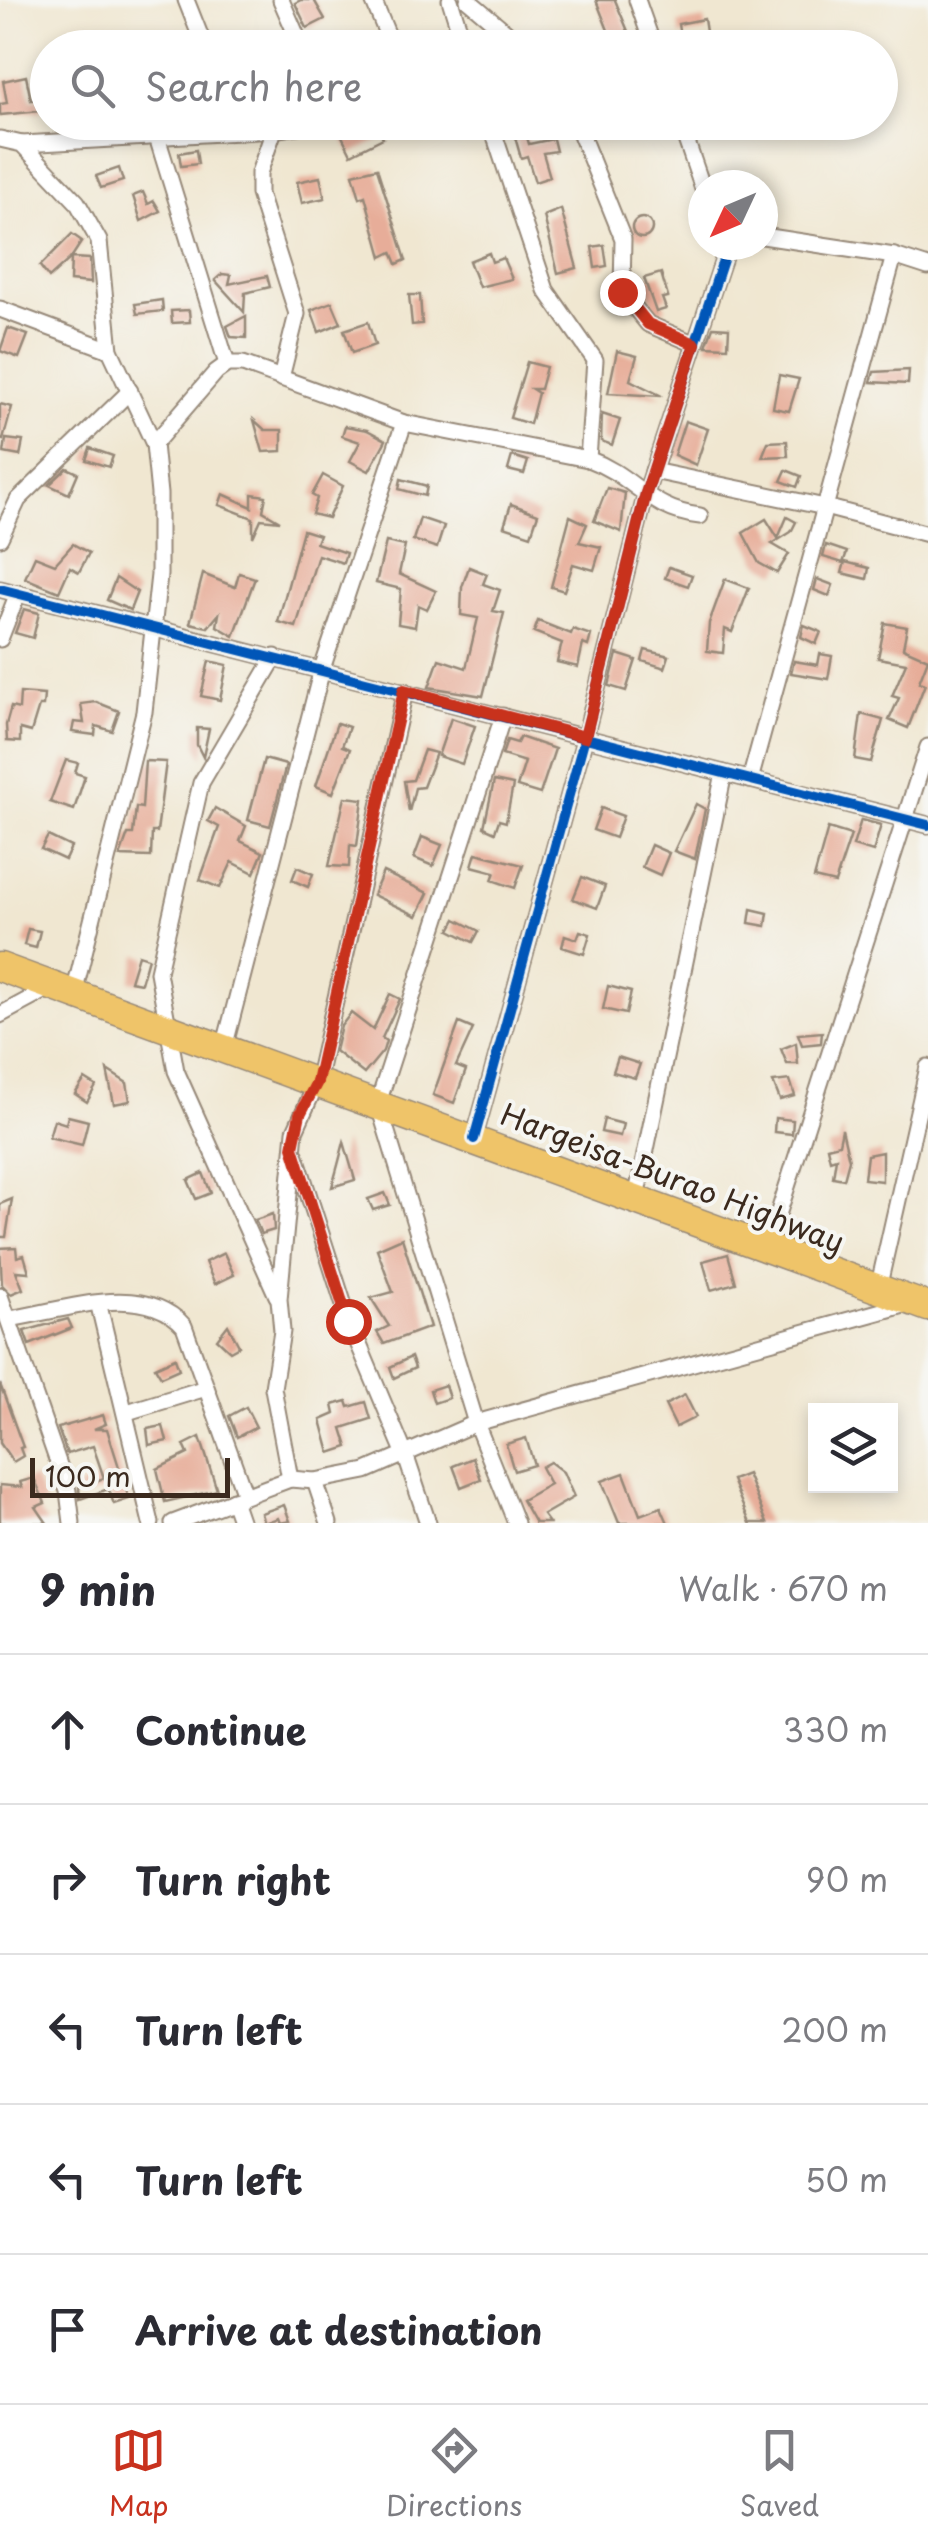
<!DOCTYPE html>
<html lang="en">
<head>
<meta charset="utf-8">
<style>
  :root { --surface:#fff; --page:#f7f7f7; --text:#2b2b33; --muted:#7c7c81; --line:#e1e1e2; --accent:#c8321e }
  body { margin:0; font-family:"Playpen Sans",sans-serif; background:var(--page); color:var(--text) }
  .controls { position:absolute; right:30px; bottom:30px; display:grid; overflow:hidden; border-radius:0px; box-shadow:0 5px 15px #0003 }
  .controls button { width:90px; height:90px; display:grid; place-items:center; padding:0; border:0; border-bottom:2px solid var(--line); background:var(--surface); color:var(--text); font:50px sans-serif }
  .compass { position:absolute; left:688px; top:170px; width:90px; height:90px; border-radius:50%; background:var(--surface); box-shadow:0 5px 15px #0003; rotate:226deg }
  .scale { position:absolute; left:30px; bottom:25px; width:200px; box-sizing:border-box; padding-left:10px; border:5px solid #3b2a1e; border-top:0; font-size:28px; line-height:35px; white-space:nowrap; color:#3b2a1e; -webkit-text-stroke:8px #f6f6f2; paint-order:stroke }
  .stop { position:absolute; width:30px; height:30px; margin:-22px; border:8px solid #c8321e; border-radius:50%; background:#fff }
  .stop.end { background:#c8321e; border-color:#fff; box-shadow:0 2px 10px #0008 }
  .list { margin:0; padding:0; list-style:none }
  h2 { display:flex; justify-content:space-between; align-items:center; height:130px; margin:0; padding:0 40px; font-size:42px }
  h2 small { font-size:32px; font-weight:400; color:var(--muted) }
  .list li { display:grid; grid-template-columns:65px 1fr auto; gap:30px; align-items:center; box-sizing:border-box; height:150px; padding:0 40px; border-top:2px solid var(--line) }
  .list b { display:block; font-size:38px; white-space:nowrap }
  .list em { font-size:32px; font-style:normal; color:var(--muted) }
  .icon { flex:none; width:55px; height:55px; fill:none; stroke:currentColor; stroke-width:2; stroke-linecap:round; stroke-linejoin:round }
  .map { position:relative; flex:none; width:928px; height:1523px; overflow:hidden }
  .search { position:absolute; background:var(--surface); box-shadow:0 5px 15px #0003; left:30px; right:30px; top:30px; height:110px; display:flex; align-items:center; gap:25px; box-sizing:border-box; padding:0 35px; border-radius:55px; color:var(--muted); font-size:38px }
  .sheet { height:880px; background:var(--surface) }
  nav { display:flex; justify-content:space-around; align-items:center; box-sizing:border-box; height:140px; border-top:2px solid var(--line); background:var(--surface); font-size:28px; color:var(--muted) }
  nav a { display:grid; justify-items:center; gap:5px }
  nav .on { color:var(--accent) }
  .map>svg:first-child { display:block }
  .building { fill:#e7ad99 }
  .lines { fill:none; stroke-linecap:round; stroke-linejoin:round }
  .street-casing { stroke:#968878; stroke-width:19 }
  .highway-casing { stroke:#968878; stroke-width:31 }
  .street { stroke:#fff; stroke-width:15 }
  .highway { stroke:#efc469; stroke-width:28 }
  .cycleway-casing { stroke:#f6f6f2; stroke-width:16 }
  .cycleway { stroke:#0057b8; stroke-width:10 }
  .route { stroke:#c8321e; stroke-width:12 }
  .labels { text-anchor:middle; stroke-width:8; stroke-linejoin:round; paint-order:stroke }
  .street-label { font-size:30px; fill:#3b2a1e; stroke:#f6f6f2 }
</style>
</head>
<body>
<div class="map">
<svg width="928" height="1523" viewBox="0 0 928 1523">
  <rect width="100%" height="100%" fill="#f6f6f2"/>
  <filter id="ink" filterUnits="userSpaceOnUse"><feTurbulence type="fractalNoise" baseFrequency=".01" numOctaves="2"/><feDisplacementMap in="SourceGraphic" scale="20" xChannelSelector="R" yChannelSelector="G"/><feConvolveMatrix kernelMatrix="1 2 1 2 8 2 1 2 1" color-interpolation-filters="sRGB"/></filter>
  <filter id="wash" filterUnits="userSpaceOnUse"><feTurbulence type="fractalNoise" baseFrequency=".0048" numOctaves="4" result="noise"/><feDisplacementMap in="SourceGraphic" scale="40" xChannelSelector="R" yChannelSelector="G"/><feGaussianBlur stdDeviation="2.25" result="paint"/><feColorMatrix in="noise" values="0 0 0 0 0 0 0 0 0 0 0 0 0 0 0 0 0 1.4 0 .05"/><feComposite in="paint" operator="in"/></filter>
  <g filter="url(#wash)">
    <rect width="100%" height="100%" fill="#f0e7d1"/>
    <g id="blocks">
      <!-- building -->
      <g class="building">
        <path d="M301 0H314L325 19 307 28 295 3Z"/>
        <path d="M596 0H615L635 48H615Z"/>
        <path d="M704 19 706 32 680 36 678 24Z"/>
        <path d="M26 76 31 100 39 99 41 111 0 115V104L7 103 3 81Z"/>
        <path d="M353 122H376L383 138 351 154 339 130Z"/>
        <path d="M526 134 529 144 553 139 556 151 543 153 550 177 535 182 527 156 521 158 515 137Z"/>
        <path d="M196 150 198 164 181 166 179 153Z"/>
        <path d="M119 168 123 181 101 188 96 176Z"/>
        <path d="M377 168 406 260 397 264 392 252 382 257 365 196 360 198 353 174Z"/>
        <path d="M320 177 325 198 302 203 297 182Z"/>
        <path d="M143 192 148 204 154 201 160 211 141 221 133 196Z"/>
        <path d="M561 209 577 268 558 273 544 216Z"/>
        <circle cx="642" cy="228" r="10"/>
        <path d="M72 234 82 241 71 258 49 278 40 266Z"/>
        <path d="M604 245 607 266 595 268 592 247Z"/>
        <path d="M489 253 492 262 503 258 512 279 479 287 469 261Z"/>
        <path d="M71 258 90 259 91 283 70 281Z"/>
        <path d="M661 273 668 297 662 298 666 309 656 312 644 278Z"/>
        <path d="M222 274 231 275 229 284 267 276 270 287 245 293 244 312 215 280Z"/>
        <path d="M409 295H420L422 324 412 325Z"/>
        <path d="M162 300 163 311 137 314 135 304Z"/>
        <path d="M332 302 341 323 319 332 311 310Z"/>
        <path d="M189 310 190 322 172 323 171 311Z"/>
        <path d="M246 316V338L231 337 227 326Z"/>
        <path d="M368 322 375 345 352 353 344 330Z"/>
        <path d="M713 327 729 328 728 347 706 346Z"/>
        <path d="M8 328 28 335 19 358 0 351Z"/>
        <path d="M617 351 637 356 630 380 662 396 608 393Z"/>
        <path d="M527 362 546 367 540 389H532L538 393 530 424 510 418Z"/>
        <path d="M909 370 908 384 871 382 874 372Z"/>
        <path d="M779 375 799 379 789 411 773 408Z"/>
        <path d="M0 404 12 407 3 440 0 439Z"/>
        <path d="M602 414 620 420 612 445 601 441Z"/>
        <path d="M254 420 265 430H282V451L263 452Z"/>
        <path d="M685 421 708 429 696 465 674 455Z"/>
        <path d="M345 426 367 430 386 440 369 471 350 461 360 442 342 436Z"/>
        <path d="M6 439 23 441 20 456 4 453Z"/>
        <path d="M787 441 788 456 762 457 768 442Z"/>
        <path d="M90 448 113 456 109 467 86 460Z"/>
        <path d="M512 456 528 461 524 474 508 470Z"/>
        <path d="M67 468 78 473 69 494 49 485Z"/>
        <path d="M786 470 801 476 797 487 781 481Z"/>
        <path d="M323 475 343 486 328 518 312 514 317 498 312 495Z"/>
        <path d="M401 479 427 486 425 496 399 489Z"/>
        <path d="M607 488 625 493 621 532 594 521Z"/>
        <path d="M223 494 252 507V494L266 496 263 511 280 521 261 519 253 537V518L219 505Z"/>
        <path d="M511 504 538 514 531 535 504 526Z"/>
        <path d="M570 516 587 524 579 542 601 547 594 570 573 564 564 591 551 587Z"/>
        <path d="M787 517 796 522 791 532 772 544 789 554 777 573 759 563 743 533 766 519 778 538Z"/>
        <path d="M420 518 444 526 437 548 413 540Z"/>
        <path d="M303 530 319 535 316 543 346 553 343 563 318 555 296 627 278 622Z"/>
        <path d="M386 542 405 546 399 574 436 591 427 609 418 605 415 627 398 624 401 589 376 583Z"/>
        <path d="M73 544 89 553 79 572 70 567 59 592 25 578 35 556 55 564Z"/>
        <path d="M826 545 847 552 843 563 823 557Z"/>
        <path d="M845 562 869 568 867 579 842 573Z"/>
        <path d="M469 567 487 574 483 584 500 590 493 611 504 613 483 696 429 687 439 659 466 668 478 618 461 615 462 587Z"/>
        <path d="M669 567 692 575 688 586 665 578Z"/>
        <path d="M239 573 255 578 234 636 217 626 219 614 208 627 190 623 203 574 235 587Z"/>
        <path d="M116 578 137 592 130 610 107 600Z"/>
        <path d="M725 579 749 588 732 632 725 629 723 653 707 651 709 623Z"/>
        <path d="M817 579 833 585 829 596 814 590Z"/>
        <path d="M24 609 39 613 33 638 15 633Z"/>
        <path d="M538 621 571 634 573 629 591 635 588 646 583 644 578 667 557 662 562 643 534 632Z"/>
        <path d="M885 623 907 627 903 648 928 659 919 682 925 684 908 728 889 720 899 698 892 696 906 663 878 658Z"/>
        <path d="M804 625 821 632 816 644 801 637Z"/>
        <path d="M645 650 669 656 665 668 642 661Z"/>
        <path d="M617 654 636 660 626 691 609 686Z"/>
        <path d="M820 654 832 656 828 679 791 673 794 661 818 665Z"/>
        <path d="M209 661 227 665 220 700 201 696Z"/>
        <path d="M20 693 44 695 43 706H39L31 732 20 729V742L7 741 6 725 11 707 19 709Z"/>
        <path d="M96 702 119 711 112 731 96 726 95 735 72 732 74 722 84 723 81 704Z"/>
        <path d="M861 714 883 720 871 762 855 759Z"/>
        <path d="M451 718 475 726 462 764 438 756Z"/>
        <path d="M337 723 349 727 342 746 350 749 333 793 316 786Z"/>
        <path d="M197 728 209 729 203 757 197 745Z"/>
        <path d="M520 737 555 749 540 794 517 787 525 762 502 755 507 740 517 743Z"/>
        <path d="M424 750 436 753 423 787 415 788 409 812 404 781 413 780Z"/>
        <path d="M264 759 286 765 270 826 248 820Z"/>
        <path d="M66 760 78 763 75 773 85 776 74 810 50 802Z"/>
        <path d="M145 761 166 762 157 832H152L151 857 120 856 128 834H133L136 807 142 808Z"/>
        <path d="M494 781 513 785 506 822 499 820 495 832 484 827Z"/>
        <path d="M345 797 363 799 357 846 350 845 349 867 329 866Z"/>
        <path d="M696 804 705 809 695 859 674 851Z"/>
        <path d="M215 808 246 826 240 841 263 852 254 873 232 862 220 888 200 880 219 827 208 821Z"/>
        <path d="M601 808 623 816 615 838 593 830Z"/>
        <path d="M861 820 881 825 873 852 853 846Z"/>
        <path d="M828 828 851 835 835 883 814 878Z"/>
        <path d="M48 836 71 847 65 860 41 849Z"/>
        <path d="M422 837 442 845 433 866 414 858Z"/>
        <path d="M651 845 669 853 660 875 642 867Z"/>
        <path d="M476 853 523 865 515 888 492 880 495 872 472 866Z"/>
        <path d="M297 867 313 874 308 887 292 880Z"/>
        <path d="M383 872 428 893 417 916 373 895Z"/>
        <path d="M582 877 605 886 597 908 573 899Z"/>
        <path d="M751 909 768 913 766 926 749 923Z"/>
        <path d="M456 919 479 931 473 942 450 930Z"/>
        <path d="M28 929 40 931 36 948 24 945Z"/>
        <path d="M580 931 590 934 584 954 562 947 565 935 577 939Z"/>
        <path d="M138 955 148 958 141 983 130 981Z"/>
        <path d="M608 986 631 992 626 1014 603 1009Z"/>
        <path d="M390 994 400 999 382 1038 386 1041 383 1051 364 1074 335 1051 341 1026 351 1013 373 1030Z"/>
        <path d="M459 1023 473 1029 456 1066 466 1070 454 1103 433 1095Z"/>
        <path d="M822 1032 821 1043 802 1045 798 1034Z"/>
        <path d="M796 1043 798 1064H787L781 1049Z"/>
        <path d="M618 1057 640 1064 635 1078 613 1072Z"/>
        <path d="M107 1070 127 1083 130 1101 114 1104Z"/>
        <path d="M85 1079 96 1086 87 1102 75 1094Z"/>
        <path d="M790 1080 795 1096 780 1100 773 1082Z"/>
        <path d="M68 1116 88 1121 82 1145 49 1137 54 1120 66 1124Z"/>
        <path d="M775 1118 793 1120 792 1134 774 1132Z"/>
        <path d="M604 1119 623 1124 620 1136 601 1132Z"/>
        <path d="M842 1129 849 1160 844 1179 833 1177 836 1158 830 1160 827 1147 839 1144Z"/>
        <path d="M344 1142 355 1180 332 1187 338 1165Z"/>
        <path d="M594 1143 611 1155 604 1165 587 1154Z"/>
        <path d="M882 1152V1181L864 1179 867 1155Z"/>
        <path d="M203 1173 211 1193 196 1199 188 1180Z"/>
        <path d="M385 1193 390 1205 373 1210 368 1199Z"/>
        <path d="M12 1199 6 1237H0V1204Z"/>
        <path d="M273 1214 274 1230 261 1234 255 1220Z"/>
        <path d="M402 1238 430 1327 384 1344 377 1332 389 1326 371 1298 393 1292 377 1249Z"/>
        <path d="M16 1247 17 1257 24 1255 29 1272 16 1271 23 1289 11 1294 2 1285 0 1248Z"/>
        <path d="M224 1253 234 1275 215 1284 205 1262Z"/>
        <path d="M728 1254 736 1283 711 1290 703 1261Z"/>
        <path d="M68 1319 72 1328 29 1345 24 1331Z"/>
        <path d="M228 1325 239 1346 230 1351 217 1339Z"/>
        <path d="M411 1357 415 1368 394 1378 390 1367Z"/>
        <path d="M175 1358 179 1369 161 1377 155 1367Z"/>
        <path d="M0 1384 23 1447 20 1448 23 1456 13 1462 0 1443Z"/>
        <path d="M445 1385 449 1398 434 1403 430 1390Z"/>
        <path d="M685 1395 696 1417 676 1427 665 1405Z"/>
        <path d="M347 1401 349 1407 366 1402 371 1419 342 1428 348 1447 330 1453 321 1420 335 1414 333 1405Z"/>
        <path d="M246 1407 256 1427 237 1437 229 1416Z"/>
        <path d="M103 1415 106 1424 94 1429H107L129 1499 114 1504 108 1489 80 1499 79 1487 104 1478 93 1446 67 1454 58 1428Z"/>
        <path d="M163 1426 167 1441 149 1445 147 1429Z"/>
        <path d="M200 1437 217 1490 165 1502 157 1469 188 1454 184 1445Z"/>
        <path d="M526 1438 534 1465 514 1471 506 1444Z"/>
        <path d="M473 1458 481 1479 461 1487 453 1466Z"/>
        <path d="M550 1462 563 1472 574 1497 543 1515 549 1523H535L522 1500 550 1484 541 1467Z"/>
        <path d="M624 1473 640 1515 661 1507 668 1523H619L602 1481Z"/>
        <path d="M747 1474 767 1523H750L732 1480Z"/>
        <path d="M34 1478 45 1503 36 1507 47 1523H0V1485L22 1487 20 1482Z"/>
        <path d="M284 1505 290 1521 280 1523 278 1518 264 1523 261 1513Z"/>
      </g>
    </g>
  </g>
  <g filter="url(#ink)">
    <use href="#blocks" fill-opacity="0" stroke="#968878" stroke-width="2.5"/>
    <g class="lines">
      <defs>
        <g id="street">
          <path d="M186 0 205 48"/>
          <path d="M281 0 302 48"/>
          <path d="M373 0 393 48"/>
          <path d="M450 0 465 48"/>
          <path d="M468 0 525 48"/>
          <path d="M637 0 654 48"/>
          <path d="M490 122 546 290 595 360 588 459"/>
          <path d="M576 122 623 239 622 292 648 324 695 344"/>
          <path d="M680 122 703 189"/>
          <path d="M274 130 259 173V194L297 314 281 378"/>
          <path d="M157 137 227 364"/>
          <path d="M0 139 22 144 77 202 99 241 110 350 154 444 159 494V575L144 712 74 993"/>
          <path d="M22 144 274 130 322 122"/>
          <path d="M763 236 894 256 928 267"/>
          <path d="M0 309 110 350"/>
          <path d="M154 444 216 372 227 364H243L404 423 588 459C635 476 648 510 700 516"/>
          <path d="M653 471 825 507 928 534"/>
          <path d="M0 538 18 500 130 391"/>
          <path d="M0 589 928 825"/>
          <path d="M0 639 18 593"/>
          <path d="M275 657 201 783 158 972 176 1071 277 1296"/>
          <path d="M503 716 378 1103 476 1423 516 1523"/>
          <path d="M750 780 894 256"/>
          <path d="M0 1015 50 988"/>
          <path d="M224 1048 322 669 404 423"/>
          <path d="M474 1139 585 737 646 493 728 245"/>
          <path d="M296 1156 349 1321 406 1457 428 1523"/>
          <path d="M635 1203 724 773"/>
          <path d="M767 1249 928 747"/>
          <path d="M878 1289 928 1067"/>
          <path d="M0 1296 68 1491 72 1523"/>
          <path d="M99 1306 151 1523"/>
          <path d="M9 1319C62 1311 143 1280 184 1326L245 1495"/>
          <path d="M127 1412 206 1388"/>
          <path d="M290 1479 273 1388 282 1331 279 1299 295 1131 317 1082 405 691"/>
          <path d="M315 1481 329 1523"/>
          <path d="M233 1500 241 1523"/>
          <path d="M173 1523 290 1479 315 1481 366 1471 476 1423 911 1303"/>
        </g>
        <path id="highway" d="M0 967 928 1307"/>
      </defs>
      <!-- street casing -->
      <use href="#street" class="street-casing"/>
      <!-- highway casing -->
      <use href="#highway" class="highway-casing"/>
      <!-- street -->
      <use href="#street" class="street"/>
      <!-- highway -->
      <use href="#highway" class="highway"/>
      <defs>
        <g id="cycleway">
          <path d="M0 589 928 825"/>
          <path d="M474 1139 585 737 646 493 728 245"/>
        </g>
      </defs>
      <!-- cycleway casing -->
      <use href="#cycleway" class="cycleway-casing"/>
      <!-- cycleway -->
      <use href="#cycleway" class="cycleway"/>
    </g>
  </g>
  <g class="lines" filter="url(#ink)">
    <!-- route -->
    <path class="route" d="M348 1321 293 1147 300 1114 317 1082 404 690 585 737 646 493 695 344 648 324 622 292"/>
  </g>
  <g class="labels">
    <!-- street labels -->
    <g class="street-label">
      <text transform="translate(672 1179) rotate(21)" y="10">Hargeisa-Burao Highway</text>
    </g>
  </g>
</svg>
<div class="controls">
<button><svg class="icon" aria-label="layers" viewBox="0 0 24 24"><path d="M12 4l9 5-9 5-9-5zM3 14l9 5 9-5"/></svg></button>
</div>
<svg class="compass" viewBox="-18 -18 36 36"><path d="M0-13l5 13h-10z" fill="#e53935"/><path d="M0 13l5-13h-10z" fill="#7c7c81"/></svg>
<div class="scale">100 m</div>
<div class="stop" style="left:348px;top:1321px"></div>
<div class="stop end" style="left:622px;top:292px"></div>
<div class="search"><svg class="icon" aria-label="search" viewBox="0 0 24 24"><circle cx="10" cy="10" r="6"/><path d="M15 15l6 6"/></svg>Search here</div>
</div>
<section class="sheet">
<h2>9 min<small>Walk · 670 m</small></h2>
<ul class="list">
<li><svg class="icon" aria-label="ahead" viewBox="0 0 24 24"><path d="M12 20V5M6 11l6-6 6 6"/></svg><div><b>Continue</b></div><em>330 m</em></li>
<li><svg class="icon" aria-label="right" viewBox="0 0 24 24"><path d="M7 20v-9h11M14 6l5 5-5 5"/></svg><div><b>Turn right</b></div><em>90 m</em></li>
<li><svg class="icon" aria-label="left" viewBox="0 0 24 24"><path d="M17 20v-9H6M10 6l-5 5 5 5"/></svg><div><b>Turn left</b></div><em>200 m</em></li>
<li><svg class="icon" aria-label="left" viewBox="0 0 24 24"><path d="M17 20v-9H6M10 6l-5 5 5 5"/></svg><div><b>Turn left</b></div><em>50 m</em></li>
<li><svg class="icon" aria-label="arrive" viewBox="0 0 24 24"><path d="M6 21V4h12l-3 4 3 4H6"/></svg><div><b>Arrive at destination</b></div></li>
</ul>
</section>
<nav>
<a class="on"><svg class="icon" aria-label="map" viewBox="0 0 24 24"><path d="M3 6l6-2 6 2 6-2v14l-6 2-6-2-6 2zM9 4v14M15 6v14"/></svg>Map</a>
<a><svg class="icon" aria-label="directions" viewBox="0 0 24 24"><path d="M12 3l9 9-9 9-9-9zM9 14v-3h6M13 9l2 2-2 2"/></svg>Directions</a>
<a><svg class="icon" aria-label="saved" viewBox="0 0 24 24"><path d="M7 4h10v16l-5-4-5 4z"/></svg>Saved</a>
</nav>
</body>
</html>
